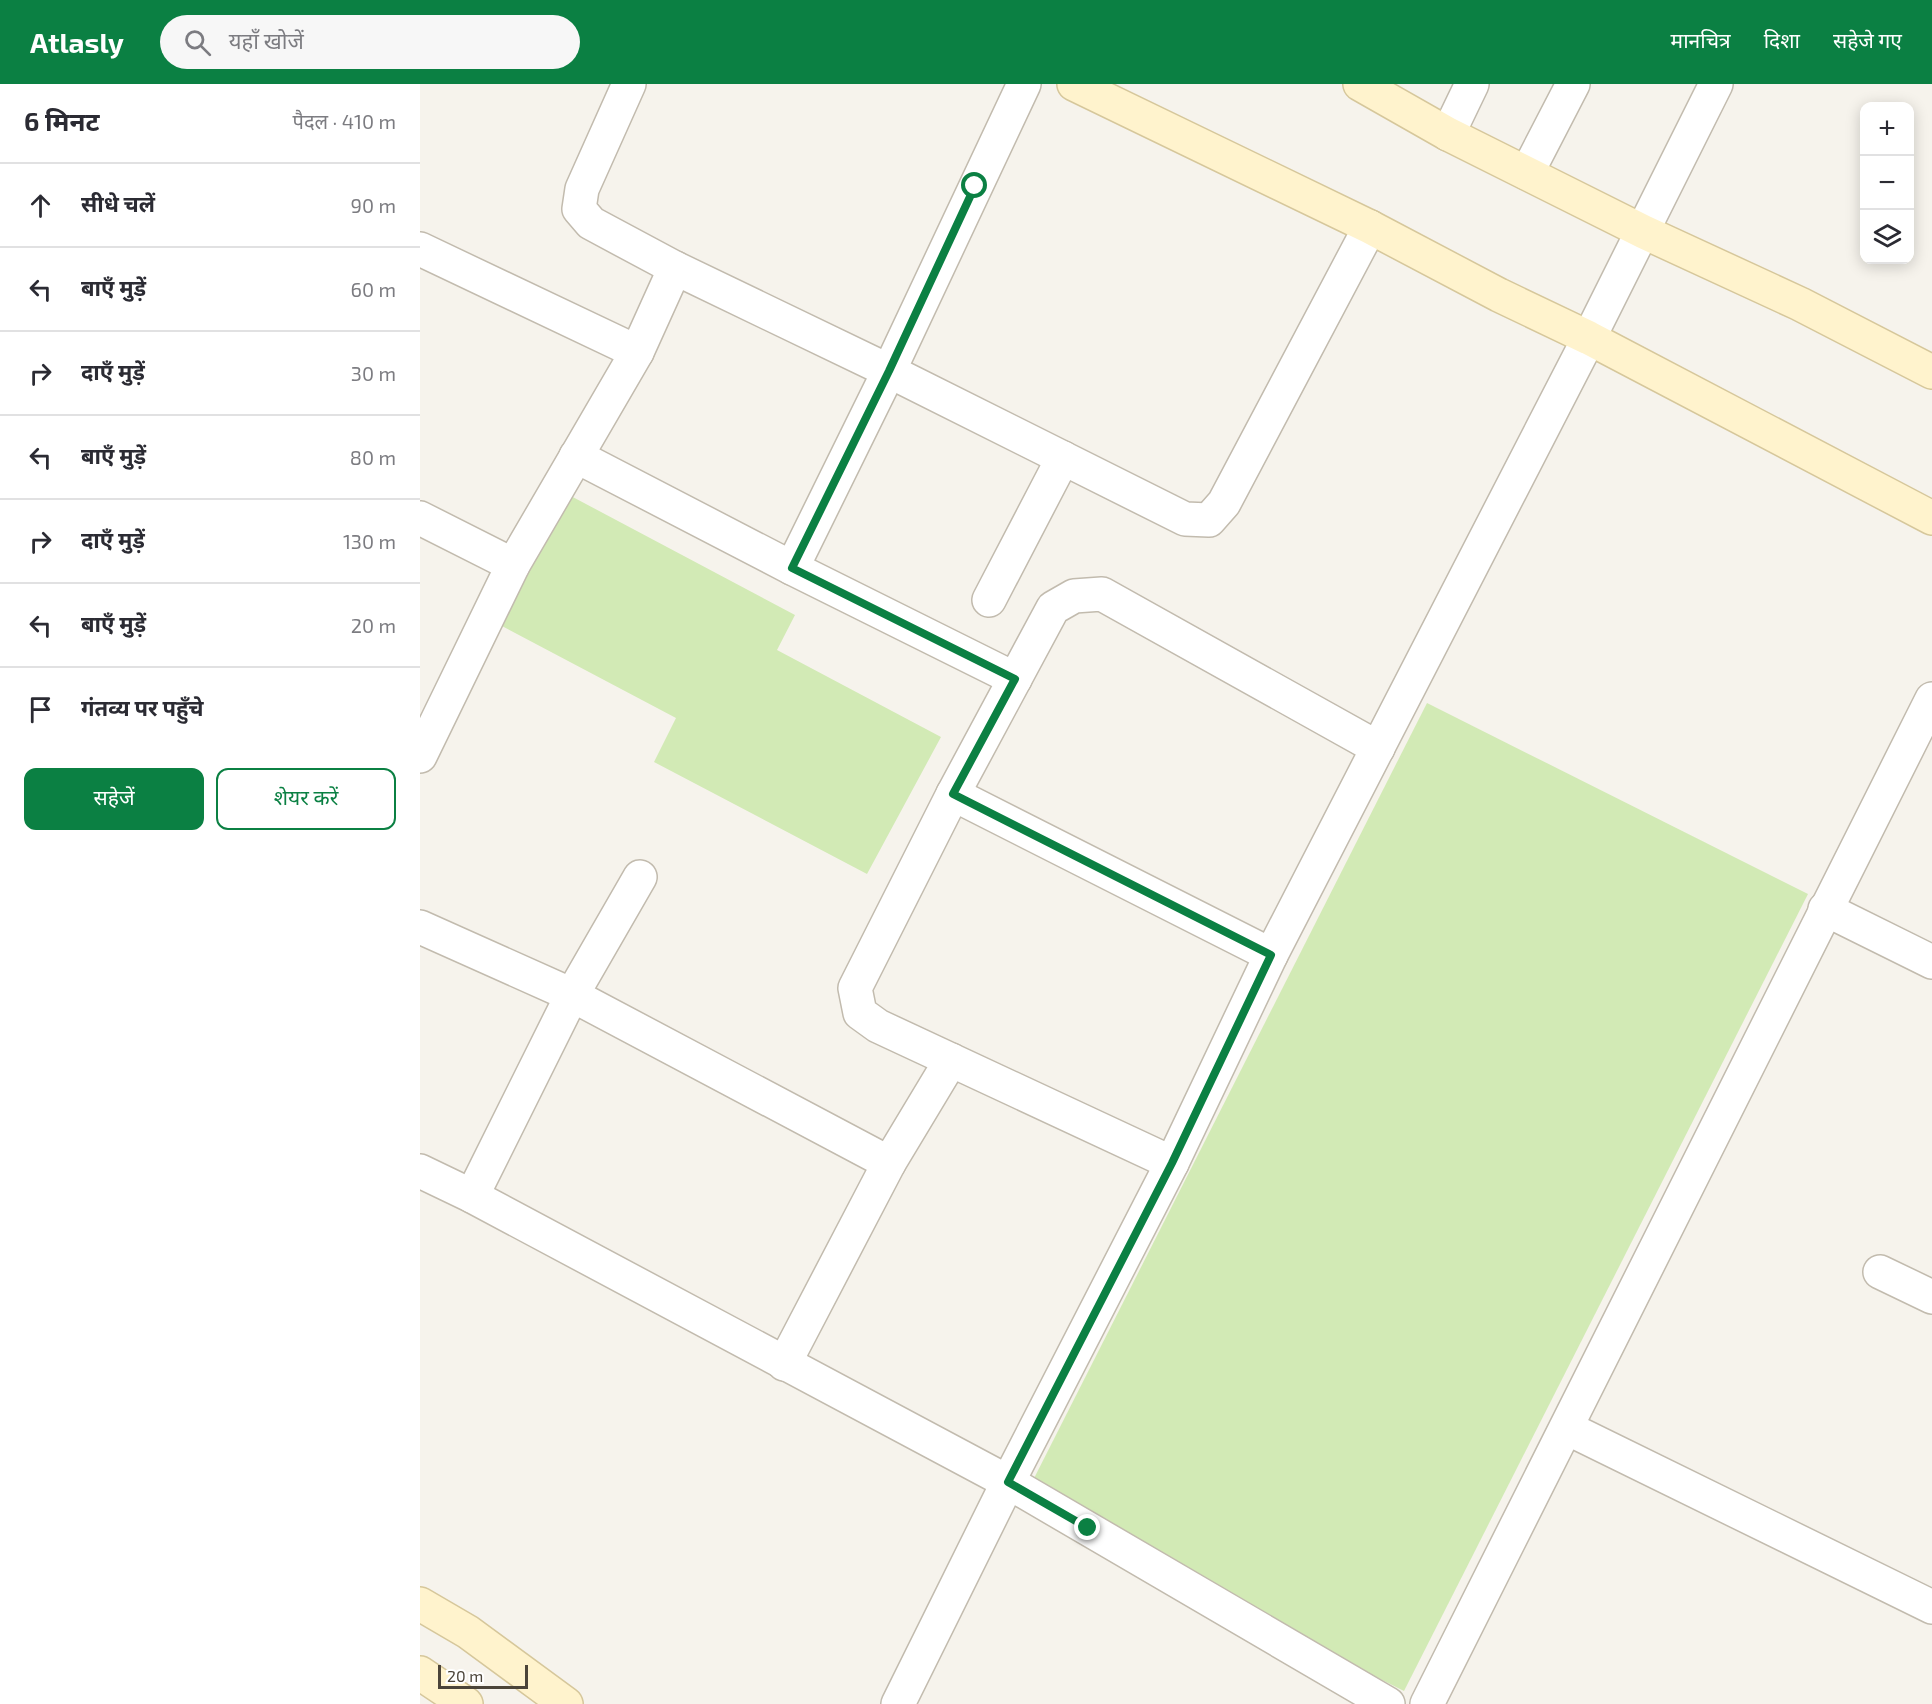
<!DOCTYPE html>
<html lang="hi">
<head>
<meta charset="utf-8">
<style>
  :root { --surface:#fff; --page:#f7f7f7; --text:#2b2b33; --muted:#7c7c81; --line:#e1e1e2; --accent:#0b8043 }
  body { margin:0; font-family:"Exo 2","Noto Sans Devanagari",sans-serif; background:var(--page); color:var(--text) }
  .controls { position:absolute; right:18px; top:18px; display:grid; overflow:hidden; border-radius:12px; box-shadow:0 3px 15px #0003 }
  .controls button { width:54px; height:54px; display:grid; place-items:center; padding:0; border:0; border-bottom:2px solid var(--line); background:var(--surface); color:var(--text); font:30px sans-serif }
  .scale { position:absolute; left:18px; bottom:15px; width:90px; box-sizing:border-box; padding-left:6px; border:3px solid #4b4439; border-top:0; font-size:16px; line-height:21px; white-space:nowrap; color:#4b4439; -webkit-text-stroke:4px #fff; paint-order:stroke }
  .stop { position:absolute; width:18px; height:18px; margin:-14px; border:4px solid #0b8043; border-radius:50%; background:#fff }
  .stop.end { background:#0b8043; border-color:#fff; box-shadow:0 2px 6px #0008 }
  .list { margin:0; padding:0; list-style:none }
  h2 { display:flex; justify-content:space-between; align-items:center; height:78px; margin:0; padding:0 24px; font-size:26px }
  h2 small { font-size:20px; font-weight:400; color:var(--muted) }
  .list li { display:grid; grid-template-columns:39px 1fr auto; gap:18px; align-items:center; box-sizing:border-box; height:84px; padding:0 24px; border-top:2px solid var(--line) }
  .list b { display:block; font-size:22px; white-space:nowrap }
  .list em { font-size:20px; font-style:normal; color:var(--muted) }
  .actions { display:flex; gap:12px; padding:18px 24px }
  .actions a { flex:1; padding:14px 0; border:2px solid var(--accent); border-radius:12px; text-align:center; font-size:21px; color:var(--accent) }
  .actions .main { background:var(--accent); color:#fff }
  .icon { flex:none; width:33px; height:33px; fill:none; stroke:currentColor; stroke-width:2; stroke-linecap:round; stroke-linejoin:round }
  .map { position:relative; flex:none; width:1512px; height:1620px; overflow:hidden }
  header { display:flex; align-items:center; gap:36px; box-sizing:border-box; height:84px; padding:0 30px; background:var(--accent); color:#fff }
  header strong { font-size:28px }
  nav { display:flex; gap:33px; margin-inline-start:auto; font-size:21px }
  .search { width:420px; height:54px; background:var(--page); display:flex; align-items:center; gap:15px; box-sizing:border-box; padding:0 21px; border-radius:33px; color:var(--muted); font-size:22px }
  main { display:flex }
  aside { flex:1; background:var(--surface) }
  .map>svg:first-child { display:block }
  .green { fill:#d2eab5 }
  .lines { fill:none; stroke-linecap:round; stroke-linejoin:round }
  .street-casing { stroke:#c2bbae; stroke-width:36 }
  .secondary-casing { stroke:#d6c79b; stroke-width:36 }
  .street { stroke:#fff; stroke-width:33 }
  .secondary { stroke:#fff3cd; stroke-width:33 }
  .route { stroke:#0b8043; stroke-width:8 }
</style>
</head>
<body>
<header>
<strong>Atlasly</strong>
<div class="search"><svg class="icon" aria-label="search" viewBox="0 0 24 24"><circle cx="10" cy="10" r="6"/><path d="M15 15l6 6"/></svg>यहाँ खोजें</div>
<nav><a>मानचित्र</a><a>दिशा</a><a>सहेजे गए</a></nav>
</header>
<main>
<aside>
<h2>6 मिनट<small>पैदल · 410 m</small></h2>
<ul class="list">
<li><svg class="icon" aria-label="ahead" viewBox="0 0 24 24"><path d="M12 20V5M6 11l6-6 6 6"/></svg><div><b>सीधे चलें</b></div><em>90 m</em></li>
<li><svg class="icon" aria-label="left" viewBox="0 0 24 24"><path d="M17 20v-9H6M10 6l-5 5 5 5"/></svg><div><b>बाएँ मुड़ें</b></div><em>60 m</em></li>
<li><svg class="icon" aria-label="right" viewBox="0 0 24 24"><path d="M7 20v-9h11M14 6l5 5-5 5"/></svg><div><b>दाएँ मुड़ें</b></div><em>30 m</em></li>
<li><svg class="icon" aria-label="left" viewBox="0 0 24 24"><path d="M17 20v-9H6M10 6l-5 5 5 5"/></svg><div><b>बाएँ मुड़ें</b></div><em>80 m</em></li>
<li><svg class="icon" aria-label="right" viewBox="0 0 24 24"><path d="M7 20v-9h11M14 6l5 5-5 5"/></svg><div><b>दाएँ मुड़ें</b></div><em>130 m</em></li>
<li><svg class="icon" aria-label="left" viewBox="0 0 24 24"><path d="M17 20v-9H6M10 6l-5 5 5 5"/></svg><div><b>बाएँ मुड़ें</b></div><em>20 m</em></li>
<li><svg class="icon" aria-label="arrive" viewBox="0 0 24 24"><path d="M6 21V4h12l-3 4 3 4H6"/></svg><div><b>गंतव्य पर पहुँचे</b></div></li>
</ul>
<div class="actions"><a class="main">सहेजें</a><a>शेयर करें</a></div>
</aside>
<div class="map">
<svg width="1512" height="1620" viewBox="0 0 1512 1620">
  <rect width="100%" height="100%" fill="#f6f3ec"/>
  <!-- green -->
  <g class="green">
    <path d="M149 411 375 531 357 566 521 653 447 790 234 678 256 634 80 541Z"/>
    <path d="M1007 619 1388 810 984 1607 603 1416Z"/>
  </g>
  <g class="lines">
    <defs>
      <g id="street">
        <path d="M209 0 162 105 159 125 171 139 255 184 469 287 765 435 789 436 804 419 950 143"/>
        <path d="M1028 50 1052 0"/>
        <path d="M1107 89 1153 0"/>
        <path d="M0 165 217 268"/>
        <path d="M156 372 372 484 595 595"/>
        <path d="M0 434 93 481"/>
        <path d="M372 484 469 287 604 0"/>
        <path d="M569 516 643 374"/>
        <path d="M0 672 93 481 217 268 255 184"/>
        <path d="M533 710 851 871"/>
        <path d="M1405 825 1512 878"/>
        <path d="M0 843 152 911 469 1079"/>
        <path d="M752 1079 458 942 440 929 435 904 533 710 633 524 654 512 682 510 958 664"/>
        <path d="M0 1087 52 1112 588 1398 968 1620"/>
        <path d="M52 1112 152 911 220 793"/>
        <path d="M1460 1188 1512 1213"/>
        <path d="M364 1280 469 1079 531 976"/>
        <path d="M1147 1344 1512 1523"/>
        <path d="M478 1620 588 1398 752 1079 851 871 1169 254 1296 0"/>
        <path d="M1007 1620 1512 615"/>
      </g>
      <g id="secondary">
        <path d="M654 0 950 143 1079 211 1169 254 1512 434"/>
        <path d="M940 0 1028 50 1224 148 1380 220 1512 288"/>
        <path d="M0 1520 48 1548 146 1620"/>
        <path d="M0 1589 46 1620"/>
      </g>
    </defs>
    <!-- street casing -->
    <use href="#street" class="street-casing"/>
    <!-- secondary casing -->
    <use href="#secondary" class="secondary-casing"/>
    <!-- street -->
    <use href="#street" class="street"/>
    <!-- secondary -->
    <use href="#secondary" class="secondary"/>
  </g>
  <g class="lines">
    <!-- route -->
    <path class="route" d="M555 102 469 287 372 484 595 595 533 710 851 871 752 1079 588 1398 668 1444"/>
  </g>
</svg>
<div class="controls">
<button>+</button>
<button>−</button>
<button><svg class="icon" aria-label="layers" viewBox="0 0 24 24"><path d="M12 4l9 5-9 5-9-5zM3 14l9 5 9-5"/></svg></button>
</div>
<div class="scale">20 m</div>
<div class="stop" style="left:555px;top:102px"></div>
<div class="stop end" style="left:668px;top:1444px"></div>
</div>
</main>
</body>
</html>
